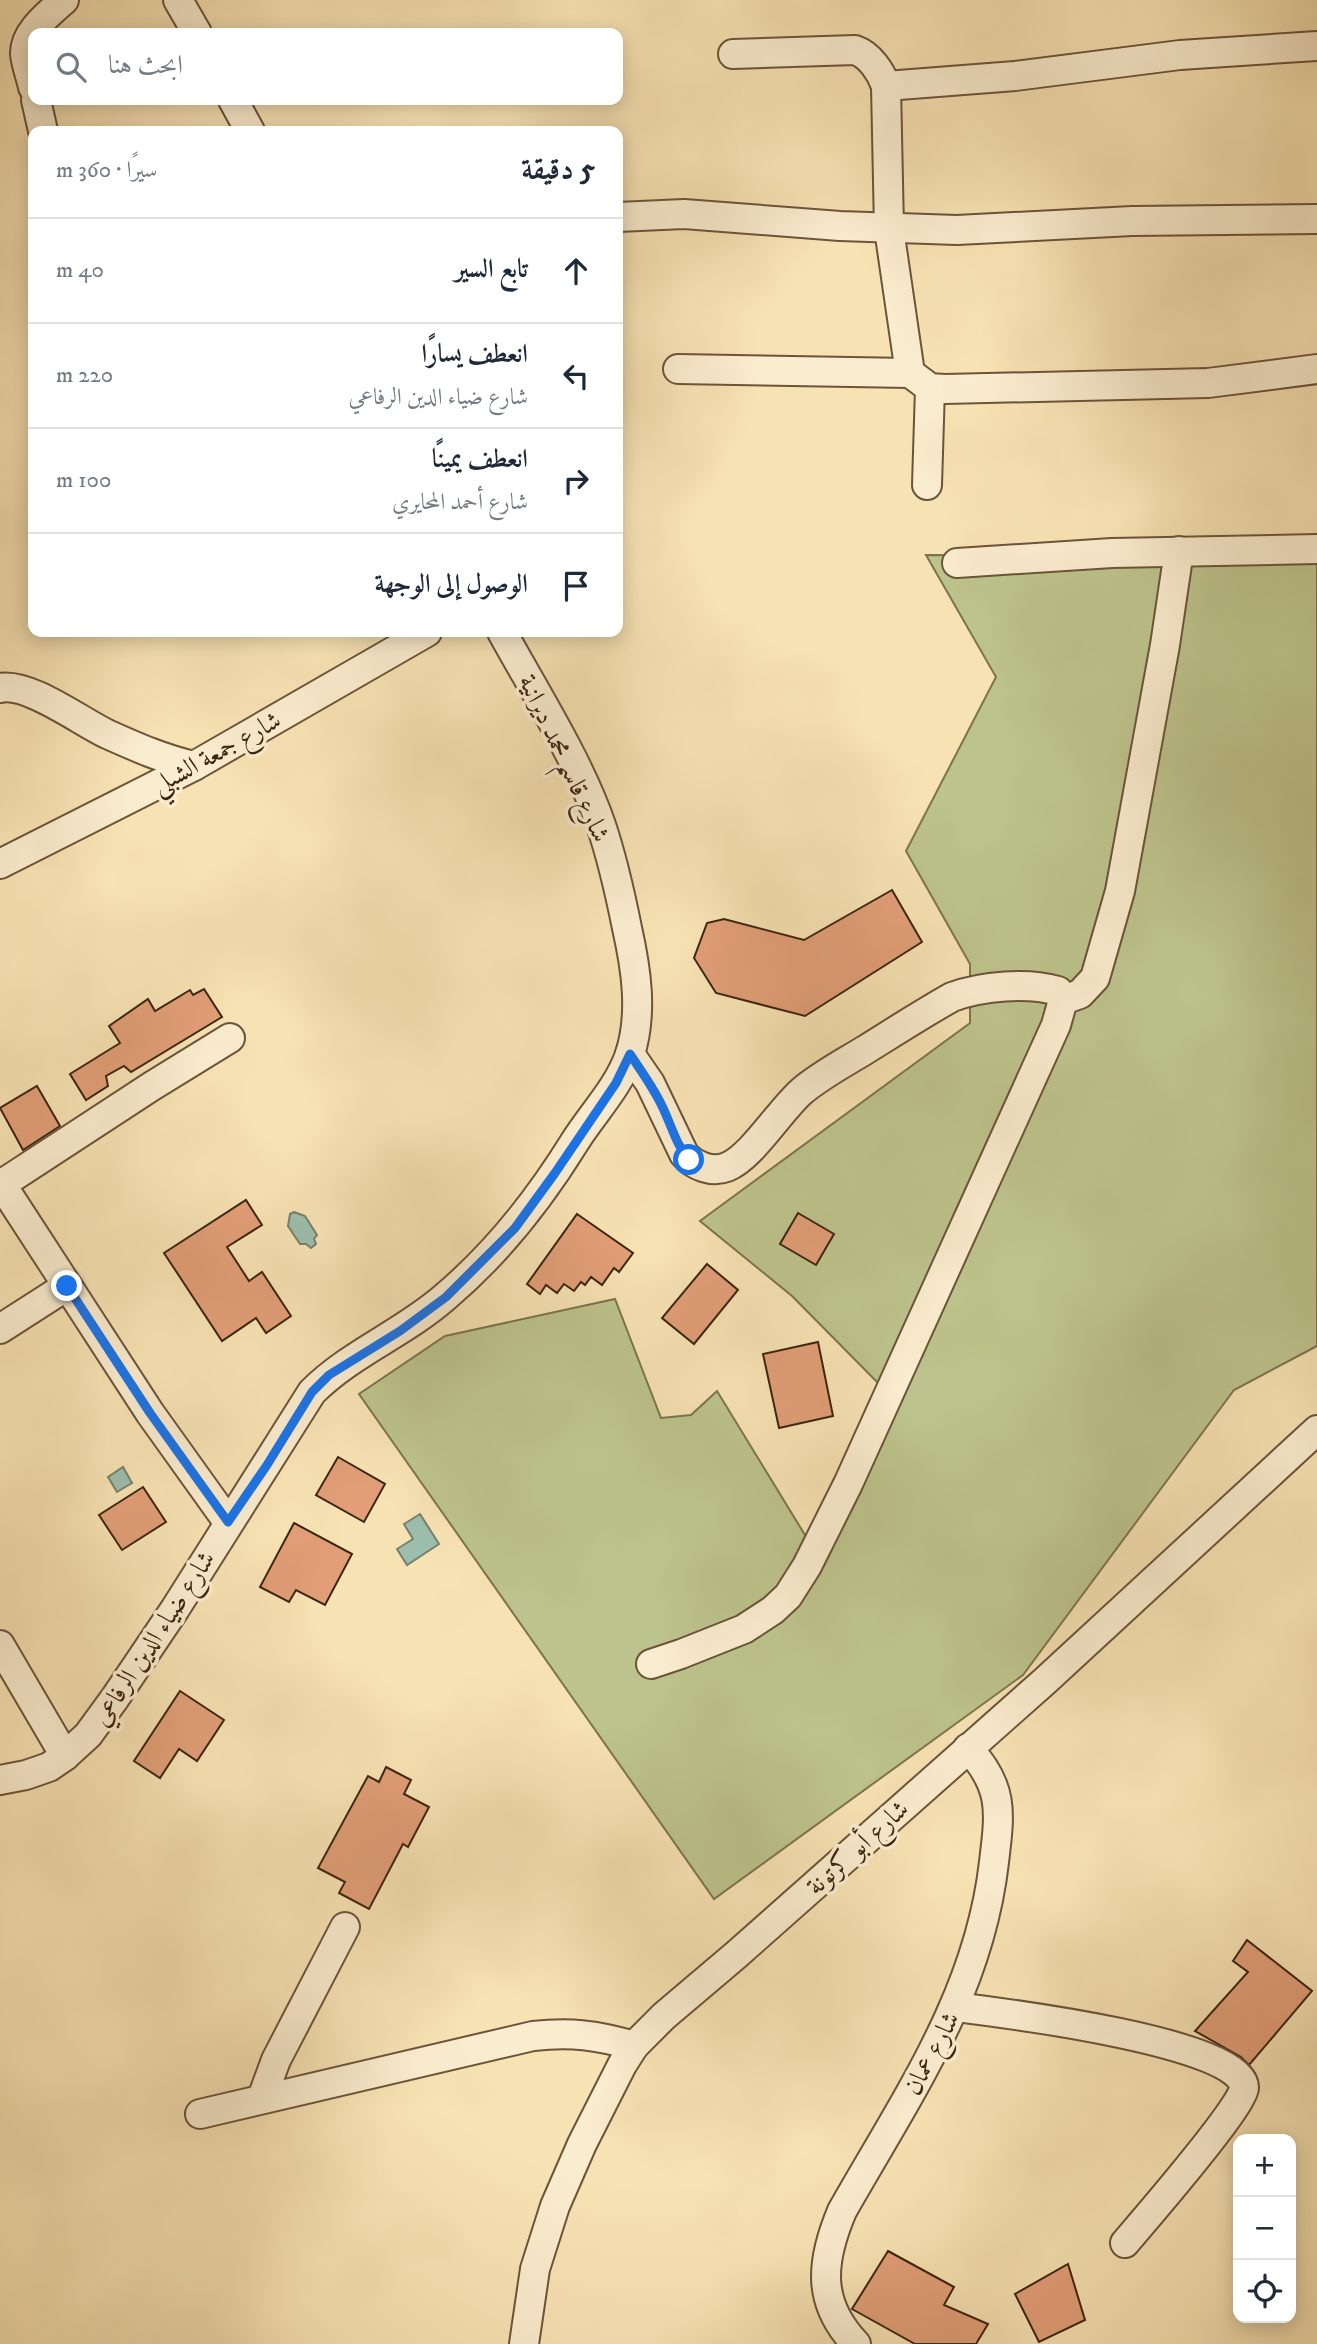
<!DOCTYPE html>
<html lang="ar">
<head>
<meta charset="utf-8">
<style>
  :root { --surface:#fff; --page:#f6f6f7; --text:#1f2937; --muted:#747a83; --line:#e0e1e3 }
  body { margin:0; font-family:"IM FELL DW Pica",Amiri,serif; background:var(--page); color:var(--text); direction:rtl }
  .controls { position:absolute; right:21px; bottom:21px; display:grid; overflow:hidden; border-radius:14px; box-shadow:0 4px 18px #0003 }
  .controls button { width:63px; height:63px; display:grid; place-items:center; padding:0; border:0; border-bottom:2px solid var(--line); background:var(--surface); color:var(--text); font:35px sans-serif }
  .stop { position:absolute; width:21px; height:21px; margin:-16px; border:5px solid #1a73e8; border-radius:50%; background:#fff }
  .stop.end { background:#1a73e8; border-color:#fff; box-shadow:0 2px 7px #0008 }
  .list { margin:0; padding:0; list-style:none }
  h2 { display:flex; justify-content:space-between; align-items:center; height:91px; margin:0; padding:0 28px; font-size:30px }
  h2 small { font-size:23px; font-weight:400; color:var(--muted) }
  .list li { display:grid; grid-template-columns:46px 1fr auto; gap:21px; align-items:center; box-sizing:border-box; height:105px; padding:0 28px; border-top:2px solid var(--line) }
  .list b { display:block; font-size:26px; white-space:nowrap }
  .list p { margin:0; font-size:23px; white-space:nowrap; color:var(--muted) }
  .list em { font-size:23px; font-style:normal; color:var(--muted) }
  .icon { flex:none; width:38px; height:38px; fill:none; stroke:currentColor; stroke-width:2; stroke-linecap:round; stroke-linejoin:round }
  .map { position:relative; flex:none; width:1317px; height:2344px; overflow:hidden; direction:ltr }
  .search { position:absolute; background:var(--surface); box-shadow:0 4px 18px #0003; left:28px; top:28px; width:595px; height:77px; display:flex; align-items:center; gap:18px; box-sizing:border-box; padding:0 24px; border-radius:14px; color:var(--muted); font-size:26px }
  .panel { position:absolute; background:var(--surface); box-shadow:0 4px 18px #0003; left:28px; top:126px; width:595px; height:511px; border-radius:14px; direction:rtl }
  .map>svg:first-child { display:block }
  .green { fill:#bdc38c; stroke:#7c744e; stroke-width:2 }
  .water { fill:#9dbead; stroke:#76816e; stroke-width:2 }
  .building { fill:#e19e77; stroke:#3c2510; stroke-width:2 }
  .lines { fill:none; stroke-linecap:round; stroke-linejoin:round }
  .minor-casing { stroke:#6b5439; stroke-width:32 }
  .minor { stroke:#faecce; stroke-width:28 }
  .route { stroke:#1a73e8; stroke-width:9 }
  .labels { text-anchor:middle; stroke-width:7; stroke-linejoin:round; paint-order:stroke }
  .street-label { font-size:26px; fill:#3c2510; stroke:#faecce }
</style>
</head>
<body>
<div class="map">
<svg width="1317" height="2344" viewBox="0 0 1317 2344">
  <rect width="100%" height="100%" fill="#f7e2b3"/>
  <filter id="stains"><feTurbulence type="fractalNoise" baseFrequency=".00286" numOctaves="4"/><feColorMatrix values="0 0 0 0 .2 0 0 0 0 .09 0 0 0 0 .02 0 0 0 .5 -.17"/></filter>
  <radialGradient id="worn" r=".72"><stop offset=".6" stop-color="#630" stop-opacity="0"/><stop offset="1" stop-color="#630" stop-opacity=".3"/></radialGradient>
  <!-- green -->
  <path class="green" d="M926 555 1317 557V1346L1234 1390 1023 1675 714 1899 359 1394 445 1336 615 1299 661 1418 691 1415 717 1391 816 1553 883 1388 792 1296 700 1221 970 1023V964L906 851 996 677Z"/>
  <!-- water -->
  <g class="water">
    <path d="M294 1212 305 1216 317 1235 314 1239 316 1244 311 1248 306 1244H300L288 1226 290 1214Z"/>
    <path d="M123 1467 132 1483 117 1492 108 1477Z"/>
    <path d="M420 1514 439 1544 407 1565 397 1549 413 1539 404 1524Z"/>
  </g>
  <!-- building -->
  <g class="building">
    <path d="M892 890 922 942 805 1016 716 993 694 958 707 923 724 919 804 940Z"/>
    <path d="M204 989 222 1017 131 1072 124 1066 106 1076 108 1086 86 1100 70 1074 120 1043 109 1026 148 999 155 1011 190 990 193 995Z"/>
    <path d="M37 1086 60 1126 23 1150 0 1108Z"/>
    <path d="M246 1200 262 1225 227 1247 249 1281 262 1272 291 1316 266 1333 256 1318 222 1341 164 1253Z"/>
    <path d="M798 1213 834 1234 816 1265 780 1244Z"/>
    <path d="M577 1214 633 1253 619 1272 614 1268 602 1285 591 1277 585 1285 581 1282 574 1291 564 1284 557 1293 546 1285 540 1294 527 1284Z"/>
    <path d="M707 1264 738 1290 694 1344 662 1318Z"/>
    <path d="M818 1342 833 1416 779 1428 763 1354Z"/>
    <path d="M338 1457 385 1484 364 1522 316 1495Z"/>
    <path d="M143 1487 166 1522 122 1550 99 1515Z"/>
    <path d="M294 1523 352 1554 325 1605 296 1590 289 1602 260 1587Z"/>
    <path d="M180 1691 224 1720 197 1761 179 1749 160 1778 134 1761Z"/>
    <path d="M386 1767 411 1780 404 1794 429 1807 408 1847 403 1844 369 1909 339 1893 345 1882 318 1868 368 1776 379 1782Z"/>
    <path d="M1247 1940 1312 1991 1249 2065 1241 2057 1195 2031 1248 1972 1233 1961Z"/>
    <path d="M888 2251 954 2287 944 2305 988 2324 976 2344H915L852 2309Z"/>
    <path d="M1068 2264 1085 2320 1039 2342 1015 2294Z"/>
  </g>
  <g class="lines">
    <defs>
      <g id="minor">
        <path d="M178 0 197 33"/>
        <path d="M733 54 855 50C870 55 881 72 886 86L889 229 910 373 930 388 945 389 1208 383 1317 369"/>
        <path d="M886 86 1015 76 1180 55 1317 46"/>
        <path d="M33 87C31 77 26 65 25 54 24 32 50 13 64 0"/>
        <path d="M36 100 43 131"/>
        <path d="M233 100 250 131"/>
        <path d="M618 217 684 214 840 226 957 230 1132 221 1317 219"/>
        <path d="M678 369 910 373"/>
        <path d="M927 485 930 388"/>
        <path d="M957 563 1112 553 1317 549"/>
        <path d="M0 688C28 682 80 721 107 734 136 747 163 759 194 766"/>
        <path d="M0 864 194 766 427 632"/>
        <path d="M1063 1000 1080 994 1095 978 1120 891 1165 645 1179 551"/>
        <path d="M630 1054 650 1083 684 1154C694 1166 712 1173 727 1167 752 1157 780 1110 802 1091 821 1075 844 1063 865 1050 894 1032 922 1014 952 997 982 986 1028 982 1058 991L1063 1000 1056 1025 848 1484 807 1566 788 1596 773 1610 744 1629 681 1654 651 1664"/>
        <path d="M0 1182 150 1413 228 1522"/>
        <path d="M2 1184 152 1086 230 1038"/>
        <path d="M0 1329 67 1286"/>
        <path d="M0 1645 65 1756"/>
        <path d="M0 1780 26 1775 49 1767 65 1756 88 1735 115 1698 175 1609 312 1392C351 1353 404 1333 445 1297 497 1253 538 1201 574 1143 592 1114 619 1087 630 1054 643 1013 636 968 627 928 620 893 612 858 601 825 579 761 535 692 502 632"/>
        <path d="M956 2007C996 2012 1245 2042 1244 2088 1244 2105 1143 2222 1125 2243"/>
        <path d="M262 2098 276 2060 345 1927"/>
        <path d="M200 2114 533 2036C571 2032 597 2035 634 2046"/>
        <path d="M524 2344 535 2269 555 2206 582 2144 622 2065 634 2046 664 2016 736 1955 1045 1681 1317 1430"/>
        <path d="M856 2344C816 2302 821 2261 842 2211 906 2098 979 1995 994 1862 1000 1812 1004 1787 968 1748"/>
      </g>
    </defs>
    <!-- minor casing -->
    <use href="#minor" class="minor-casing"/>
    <!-- minor -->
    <use href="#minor" class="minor"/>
  </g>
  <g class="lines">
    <!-- route -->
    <path class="route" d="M67 1286 150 1413 228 1522 267 1465 312 1392 329 1375 400 1331 446 1297 515 1228 555 1173 616 1083 630 1054C641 1071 653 1087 662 1106 671 1124 676 1145 689 1160"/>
  </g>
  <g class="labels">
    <!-- street labels -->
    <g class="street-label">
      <text transform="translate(216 752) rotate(-29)" y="9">شارع جمعة الشبلي</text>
      <text transform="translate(565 758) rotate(65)" y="9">شارع قاسم محمد ديرانية</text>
      <text transform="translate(153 1638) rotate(-57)" y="9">شارع ضياء الدين الرفاعي</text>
      <text transform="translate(857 1847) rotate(-42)" y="9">شارع أبو كرتونة</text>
      <text transform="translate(931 2053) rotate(-62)" y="9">شارع عمان</text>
    </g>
  </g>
  <rect width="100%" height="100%" filter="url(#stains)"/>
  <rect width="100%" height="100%" fill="url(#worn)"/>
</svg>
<div class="controls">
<button>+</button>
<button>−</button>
<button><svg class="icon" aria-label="locate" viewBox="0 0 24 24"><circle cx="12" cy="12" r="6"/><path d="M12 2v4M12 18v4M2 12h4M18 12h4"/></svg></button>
</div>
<div class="stop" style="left:689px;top:1160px"></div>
<div class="stop end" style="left:67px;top:1286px"></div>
<div class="search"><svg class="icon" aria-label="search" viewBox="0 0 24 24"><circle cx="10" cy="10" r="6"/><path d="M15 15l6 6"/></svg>ابحث هنا</div>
<section class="panel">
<h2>5 دقيقة<small>سيرًا · 360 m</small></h2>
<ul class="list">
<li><svg class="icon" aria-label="ahead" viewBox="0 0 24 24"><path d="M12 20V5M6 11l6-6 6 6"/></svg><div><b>تابع السير</b></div><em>40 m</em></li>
<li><svg class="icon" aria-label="left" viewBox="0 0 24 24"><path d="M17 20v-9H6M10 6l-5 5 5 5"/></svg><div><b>انعطف يسارًا</b><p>شارع ضياء الدين الرفاعي</p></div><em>220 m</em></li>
<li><svg class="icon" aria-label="right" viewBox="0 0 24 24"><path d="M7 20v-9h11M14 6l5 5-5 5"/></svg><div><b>انعطف يمينًا</b><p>شارع أحمد المحايري</p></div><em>100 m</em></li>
<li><svg class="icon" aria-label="arrive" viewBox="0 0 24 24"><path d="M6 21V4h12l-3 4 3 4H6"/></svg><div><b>الوصول إلى الوجهة</b></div></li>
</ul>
</section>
</div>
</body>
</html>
